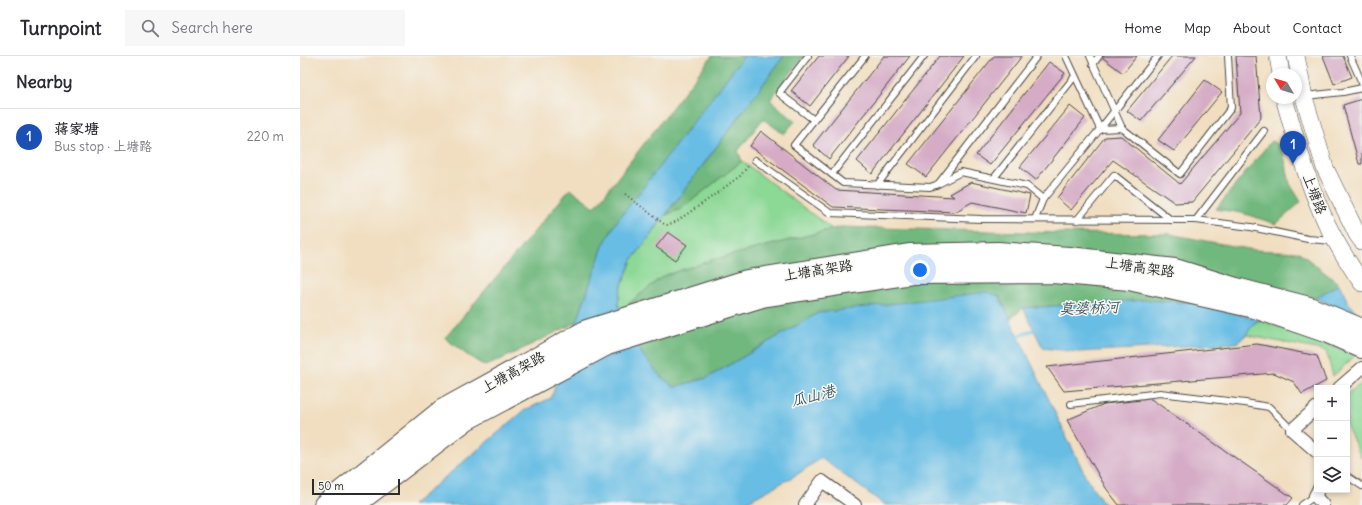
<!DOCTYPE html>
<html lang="en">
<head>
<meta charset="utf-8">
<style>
  :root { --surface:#fff; --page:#f7f7f7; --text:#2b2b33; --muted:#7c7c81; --line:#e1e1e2; --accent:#d93025 }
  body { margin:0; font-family:Delius,"LXGW WenKai TC",sans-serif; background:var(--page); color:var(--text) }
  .controls { position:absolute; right:12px; bottom:12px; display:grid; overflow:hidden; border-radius:0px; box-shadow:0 2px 6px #0003 }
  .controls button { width:36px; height:36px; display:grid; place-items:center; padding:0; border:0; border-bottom:1px solid var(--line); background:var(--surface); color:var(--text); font:20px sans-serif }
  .compass { position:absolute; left:966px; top:12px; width:36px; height:36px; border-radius:50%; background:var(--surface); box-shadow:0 2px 6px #0003; rotate:308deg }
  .scale { position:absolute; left:12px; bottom:10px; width:88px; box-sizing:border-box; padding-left:4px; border:2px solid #2b2b2b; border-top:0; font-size:11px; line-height:14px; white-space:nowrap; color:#2b2b2b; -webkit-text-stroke:3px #f6f6f2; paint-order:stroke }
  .you { position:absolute; left:620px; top:214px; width:14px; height:14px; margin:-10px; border:3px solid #fff; border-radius:50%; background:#1a73e8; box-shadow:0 0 0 6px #1a73e833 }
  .badge { display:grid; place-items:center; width:26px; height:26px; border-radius:50%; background:var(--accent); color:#fff; font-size:13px; font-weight:700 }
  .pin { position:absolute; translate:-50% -33px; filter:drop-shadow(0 1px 2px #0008) }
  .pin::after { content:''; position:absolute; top:21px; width:14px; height:12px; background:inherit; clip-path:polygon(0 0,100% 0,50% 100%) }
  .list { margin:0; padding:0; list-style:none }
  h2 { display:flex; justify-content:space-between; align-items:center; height:52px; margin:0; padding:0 16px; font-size:17px }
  h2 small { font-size:13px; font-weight:400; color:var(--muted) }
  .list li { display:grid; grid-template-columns:26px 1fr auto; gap:12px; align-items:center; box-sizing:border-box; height:56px; padding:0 16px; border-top:1px solid var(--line) }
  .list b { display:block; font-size:15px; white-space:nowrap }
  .list p { margin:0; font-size:13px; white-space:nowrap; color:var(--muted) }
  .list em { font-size:13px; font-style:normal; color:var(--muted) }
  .icon { flex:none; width:22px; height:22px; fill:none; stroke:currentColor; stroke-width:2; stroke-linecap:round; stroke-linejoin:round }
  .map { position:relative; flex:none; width:1062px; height:449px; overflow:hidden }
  header { display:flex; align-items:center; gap:24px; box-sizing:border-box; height:56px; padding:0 20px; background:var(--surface); border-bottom:1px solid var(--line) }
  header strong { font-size:19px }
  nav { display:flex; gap:22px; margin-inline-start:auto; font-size:14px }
  .search { width:280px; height:36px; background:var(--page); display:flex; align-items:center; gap:10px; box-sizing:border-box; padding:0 14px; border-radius:0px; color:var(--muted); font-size:15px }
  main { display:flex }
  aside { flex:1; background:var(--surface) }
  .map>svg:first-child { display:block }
  .green { fill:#8cd895; stroke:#5c8260 }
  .forest { fill:#71b87e; stroke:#4e7254 }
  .water { fill:#68bde4; stroke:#4a7488 }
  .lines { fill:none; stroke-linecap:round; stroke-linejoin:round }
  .stream { stroke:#68bde4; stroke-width:3.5 }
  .building { fill:#d5abc6 }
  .lane-casing { stroke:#494641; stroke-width:8 }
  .street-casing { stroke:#494641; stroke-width:14 }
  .secondary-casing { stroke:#494641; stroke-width:18 }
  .highway-casing { stroke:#494641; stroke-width:24 }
  .path { stroke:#494641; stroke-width:2; stroke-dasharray:1 3; stroke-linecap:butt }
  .lane { stroke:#fff; stroke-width:6 }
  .street { stroke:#fff; stroke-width:12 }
  .secondary { stroke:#fff; stroke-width:17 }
  .highway { stroke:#fff; stroke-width:22 }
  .labels { text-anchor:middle; stroke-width:3; stroke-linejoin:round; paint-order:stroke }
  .street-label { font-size:14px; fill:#2b2b2b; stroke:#f6f6f2 }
  .water-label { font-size:15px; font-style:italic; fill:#3d5762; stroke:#f6f6f2 }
</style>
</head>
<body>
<header>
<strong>Turnpoint</strong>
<div class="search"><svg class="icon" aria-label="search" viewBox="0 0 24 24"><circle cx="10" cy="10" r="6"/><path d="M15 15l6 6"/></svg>Search here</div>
<nav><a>Home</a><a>Map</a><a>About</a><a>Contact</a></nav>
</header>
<main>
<aside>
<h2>Nearby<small></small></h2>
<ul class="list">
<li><span class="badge" style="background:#1a4fb4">1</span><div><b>蒋家塘</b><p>Bus stop · 上塘路</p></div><em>220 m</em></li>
</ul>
</aside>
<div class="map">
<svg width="1062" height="449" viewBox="0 0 1062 449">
  <rect width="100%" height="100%" fill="#f6f6f2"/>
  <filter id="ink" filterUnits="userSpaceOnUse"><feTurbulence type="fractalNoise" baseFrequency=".025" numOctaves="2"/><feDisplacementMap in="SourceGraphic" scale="8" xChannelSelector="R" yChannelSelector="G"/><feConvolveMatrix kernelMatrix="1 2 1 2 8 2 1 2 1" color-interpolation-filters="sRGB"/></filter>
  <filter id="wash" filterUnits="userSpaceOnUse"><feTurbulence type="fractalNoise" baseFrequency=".012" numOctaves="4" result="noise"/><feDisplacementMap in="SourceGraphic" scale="16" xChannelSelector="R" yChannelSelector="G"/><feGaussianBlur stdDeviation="0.9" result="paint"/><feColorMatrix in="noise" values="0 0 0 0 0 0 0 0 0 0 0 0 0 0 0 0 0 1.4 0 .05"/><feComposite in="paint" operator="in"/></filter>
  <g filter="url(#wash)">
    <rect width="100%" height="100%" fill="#f1dec0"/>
    <!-- green -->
    <g class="green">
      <path d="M442 105 532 173 412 204 363 220 321 254 318 248 320 234 332 204 366 159 381 153Z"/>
      <path d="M960 264 1056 299 1033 320 1026 295 946 279 954 267Z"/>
      <path d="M1062 327V403L1047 371V338Z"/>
    </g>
    <!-- forest -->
    <g class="forest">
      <path d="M412 0H445L315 168 303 190 277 266 198 305 185 310 167 299 145 282 270 133 295 151Z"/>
      <path d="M484 0H504L470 44 495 65 484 78 463 63 438 95 442 105 381 153 366 159Z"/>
      <path d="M971 85 980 89 984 99 990 128 1001 146 976 168 942 157 916 153Z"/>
      <path d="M541 171 760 177 869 178 954 194 999 196 1039 228 1015 242 896 247 847 244 723 252 710 263 699 240 518 257 407 322 374 331 360 320 342 298 321 254 363 220 412 204Z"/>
    </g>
    <!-- water -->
    <g class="water">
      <path d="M444 0H484L332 204 320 234 318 248 342 298 360 320 374 331 407 322 518 257 687 236 699 240 787 423 805 449H585L521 402 498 418 441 449H112L225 354 251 342 303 190 315 168Z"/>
      <path d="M1039 228 1048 246 1061 262 1015 242Z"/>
      <path d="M847 244 896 247 960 264 954 267 946 279 937 287 778 296 743 292 723 252Z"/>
    </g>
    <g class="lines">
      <!-- stream -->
      <path class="stream" d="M714 282 738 272"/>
    </g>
    <g id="blocks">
      <!-- building -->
      <g class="building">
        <path d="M519 0H549L510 50 491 35Z"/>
        <path d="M584 0H610L529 103 513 89Z"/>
        <path d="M640 0H664L572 118 557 105Z"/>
        <path d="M694 0H722L626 121 608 108Z"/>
        <path d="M803 0H837L823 17 803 2Z"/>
        <path d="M872 0H896L841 65 827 55Z"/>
        <path d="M936 0H956L961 62 892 146 875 147 813 104 771 154 757 142 805 81 821 80 880 128 940 57Z"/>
        <path d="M1023 0H1043L1052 21 1034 28Z"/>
        <path d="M749 6 765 17 690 109 676 99Z"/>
        <path d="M905 24 922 36 874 95 858 84Z"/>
        <path d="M1062 43V108H1059L1043 49Z"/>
        <path d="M770 50 785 62 736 124 720 111Z"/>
        <path d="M461 75 536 134 654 141 650 138 671 126 730 139 726 157 672 146 655 156 533 151 450 90Z"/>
        <path d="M368 176 387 189 375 204 356 191Z"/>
        <path d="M957 288 1017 300 1026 325 1002 338 994 326 974 317 764 335 747 311Z"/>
        <path d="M851 343 993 442 987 449H819L806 432 767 364 804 348Z"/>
      </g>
    </g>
  </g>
  <g filter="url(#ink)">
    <use href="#blocks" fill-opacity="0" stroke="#494641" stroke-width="1"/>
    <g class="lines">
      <defs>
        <g id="lane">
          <path d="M508 0 479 37 514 64"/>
          <path d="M565 0 494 89 543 127 630 131 636 129 661 116 727 130 743 143"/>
          <path d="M790 0 822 72"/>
          <path d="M1050 0 1062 27"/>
          <path d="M793 8 799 0"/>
          <path d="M1005 40 1043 36 1062 32"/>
          <path d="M800 73 822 72 880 118 931 52 928 0"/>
          <path d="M800 73 858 0"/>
          <path d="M455 104 530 157 681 163 896 164 951 171 1008 183 1033 185"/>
          <path d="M532 118 624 0"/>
          <path d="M694 122 775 20"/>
          <path d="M639 127 737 0"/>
          <path d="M577 129 676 0"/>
          <path d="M735 163 743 143 800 73 766 0"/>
          <path d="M777 164 814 119 871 164"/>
          <path d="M896 164 964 75"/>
          <path d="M771 348 860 337 945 347 969 351 992 374"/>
          <path d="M1047 420 1062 430"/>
          <path d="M1002 449 1015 440"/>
        </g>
        <g id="street">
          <path d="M1039 332 1062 312"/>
          <path d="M1017 351 992 374 1017 396"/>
          <path d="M1018 434 1015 440 1023 449"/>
          <path d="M505 449 522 425 555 449"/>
        </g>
        <g id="secondary">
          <path d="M978 0 981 18"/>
          <path d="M996 0 1004 41 1025 112 1057 178 1062 185"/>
          <path d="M984 42C995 80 1005 119 1021 155 1031 179 1047 205 1062 227"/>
        </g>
        <g id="highway">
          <path d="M25 449 142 355 287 275 447 225 609 199 698 197 769 202 875 214 936 233 1009 252 1062 274"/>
          <path d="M53 449 166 363 307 288 462 240 613 217 753 216 829 223 955 251 1028 276 1062 291"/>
        </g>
      </defs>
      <!-- lane casing -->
      <use href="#lane" class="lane-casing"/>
      <!-- street casing -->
      <use href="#street" class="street-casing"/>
      <!-- secondary casing -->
      <use href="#secondary" class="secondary-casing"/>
      <!-- highway casing -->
      <use href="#highway" class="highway-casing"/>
      <!-- path -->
      <path class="path" d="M325 138 364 168 368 169 377 165 406 145 440 120 449 109"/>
      <!-- lane -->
      <use href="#lane" class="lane"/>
      <!-- street -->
      <use href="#street" class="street"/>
      <!-- secondary -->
      <use href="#secondary" class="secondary"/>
      <!-- highway -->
      <use href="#highway" class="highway"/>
    </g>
  </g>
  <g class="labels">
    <!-- street labels -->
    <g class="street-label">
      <text transform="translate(1015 138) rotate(69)" y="5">上塘路</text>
      <text transform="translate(840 211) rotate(8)" y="5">上塘高架路</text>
      <text transform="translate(518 214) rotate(-9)" y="5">上塘高架路</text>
      <text transform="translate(213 316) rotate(-29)" y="5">上塘高架路</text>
    </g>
    <!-- water labels -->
    <g class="water-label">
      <text transform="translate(789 252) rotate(-2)" y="5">莫婆桥河</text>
      <text transform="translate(513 340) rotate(-14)" y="5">瓜山港</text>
    </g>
  </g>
</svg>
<div class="controls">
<button>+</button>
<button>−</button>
<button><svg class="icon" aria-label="layers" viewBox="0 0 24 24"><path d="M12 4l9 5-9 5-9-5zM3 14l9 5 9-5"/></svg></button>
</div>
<svg class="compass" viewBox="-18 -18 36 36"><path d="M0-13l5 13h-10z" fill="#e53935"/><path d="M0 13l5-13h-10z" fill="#7c7c81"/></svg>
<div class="scale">50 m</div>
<div class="you"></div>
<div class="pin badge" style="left:993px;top:108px;background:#1a4fb4">1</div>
</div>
</main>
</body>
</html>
